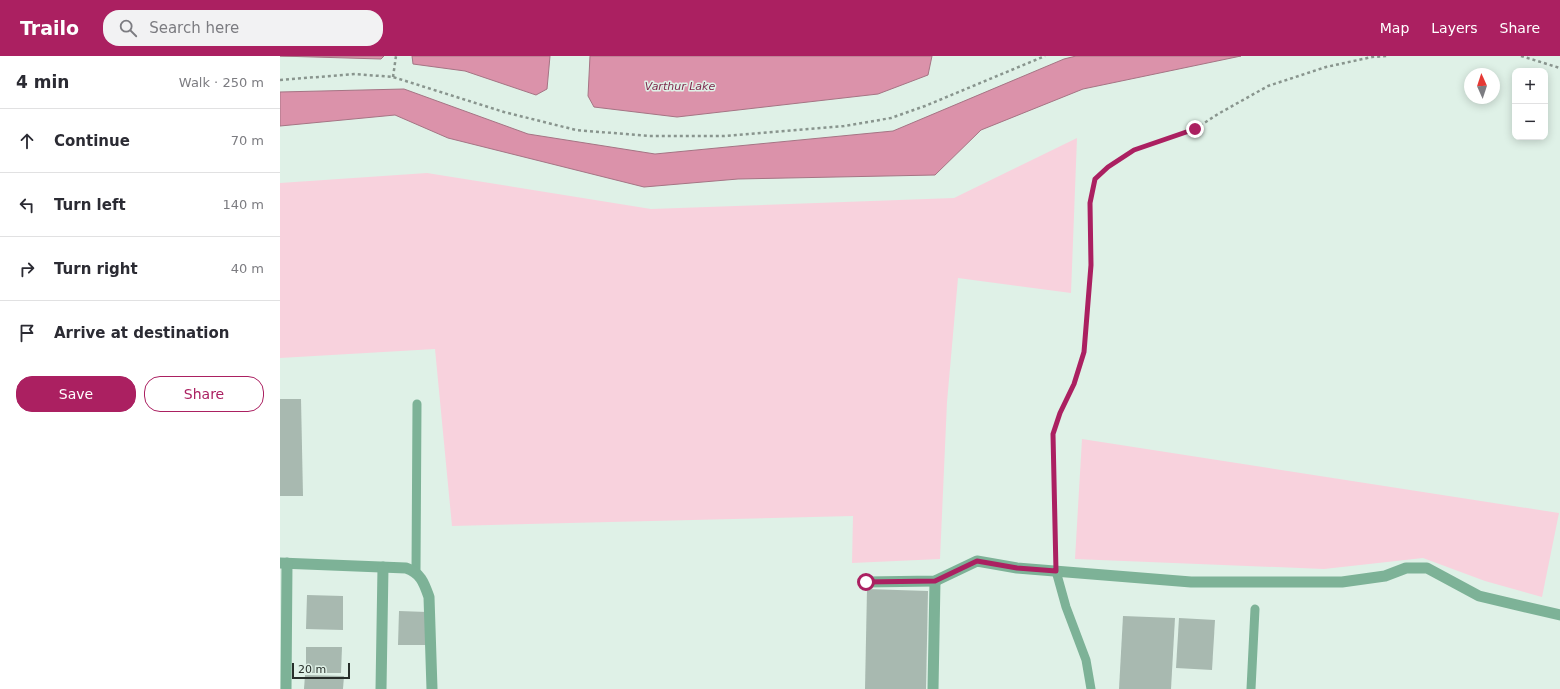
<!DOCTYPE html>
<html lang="en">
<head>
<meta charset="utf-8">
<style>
  :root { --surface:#fff; --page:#f2f2f3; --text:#2b2b33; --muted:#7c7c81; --line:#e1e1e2; --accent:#ab2061 }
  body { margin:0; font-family:"DejaVu Sans",sans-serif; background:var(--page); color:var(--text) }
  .controls { position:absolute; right:12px; top:12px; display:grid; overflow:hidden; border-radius:8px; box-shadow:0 2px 10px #0003 }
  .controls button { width:36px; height:36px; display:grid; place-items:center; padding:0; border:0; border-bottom:1px solid var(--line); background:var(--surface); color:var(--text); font:20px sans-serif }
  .compass { position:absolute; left:1184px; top:12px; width:36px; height:36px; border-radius:50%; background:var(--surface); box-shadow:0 2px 10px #0003; rotate:357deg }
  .scale { position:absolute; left:12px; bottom:10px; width:58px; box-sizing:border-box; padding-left:4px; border:2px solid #272e2a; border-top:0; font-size:11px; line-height:14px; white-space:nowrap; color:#272e2a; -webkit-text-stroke:3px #dff1e7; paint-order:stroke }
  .stop { position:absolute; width:12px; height:12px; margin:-9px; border:3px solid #ab2061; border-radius:50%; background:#fff }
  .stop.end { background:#ab2061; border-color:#fff; box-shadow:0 1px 4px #0008 }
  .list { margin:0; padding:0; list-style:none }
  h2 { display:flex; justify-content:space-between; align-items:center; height:52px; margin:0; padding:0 16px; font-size:17px }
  h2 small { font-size:13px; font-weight:400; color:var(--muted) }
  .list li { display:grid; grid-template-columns:26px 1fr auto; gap:12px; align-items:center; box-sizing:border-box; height:64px; padding:0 16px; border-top:1px solid var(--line) }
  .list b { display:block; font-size:15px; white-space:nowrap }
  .list em { font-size:13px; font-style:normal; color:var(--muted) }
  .actions { display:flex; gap:8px; padding:12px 16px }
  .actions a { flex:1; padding:9px 0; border:1px solid var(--accent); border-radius:16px; text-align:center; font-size:14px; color:var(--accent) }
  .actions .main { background:var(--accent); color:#fff }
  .icon { flex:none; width:22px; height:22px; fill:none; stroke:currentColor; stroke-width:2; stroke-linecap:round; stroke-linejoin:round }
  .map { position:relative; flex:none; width:1280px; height:633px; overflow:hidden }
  header { display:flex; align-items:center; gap:24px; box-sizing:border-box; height:56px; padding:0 20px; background:var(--accent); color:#fff }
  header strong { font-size:19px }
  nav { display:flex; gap:22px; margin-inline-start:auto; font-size:14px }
  .search { width:280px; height:36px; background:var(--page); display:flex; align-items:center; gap:10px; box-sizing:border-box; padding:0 14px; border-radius:16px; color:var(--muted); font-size:15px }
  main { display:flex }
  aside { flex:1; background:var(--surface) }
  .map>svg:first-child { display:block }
  .green { fill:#f8d2dd }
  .water { fill:#db92aa; stroke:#a57484 }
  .building { fill:#a8b9b0 }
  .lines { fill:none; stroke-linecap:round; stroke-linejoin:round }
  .path { stroke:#89958e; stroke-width:2.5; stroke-dasharray:3 3; stroke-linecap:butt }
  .service { stroke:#7db297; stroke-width:9 }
  .minor { stroke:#7db297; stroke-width:11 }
  .route { stroke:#ab2061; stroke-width:5 }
  .labels { text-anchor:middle; stroke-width:3; stroke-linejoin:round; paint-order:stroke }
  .water-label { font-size:11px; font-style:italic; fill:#7e284c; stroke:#dff1e7 }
</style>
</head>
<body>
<header>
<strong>Trailo</strong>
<div class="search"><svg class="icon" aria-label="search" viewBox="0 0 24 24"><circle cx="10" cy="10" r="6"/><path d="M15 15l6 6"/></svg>Search here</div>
<nav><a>Map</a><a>Layers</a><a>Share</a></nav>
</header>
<main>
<aside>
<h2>4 min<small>Walk · 250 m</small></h2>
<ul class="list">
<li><svg class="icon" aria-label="ahead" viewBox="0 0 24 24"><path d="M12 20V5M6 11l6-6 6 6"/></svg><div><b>Continue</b></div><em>70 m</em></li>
<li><svg class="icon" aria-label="left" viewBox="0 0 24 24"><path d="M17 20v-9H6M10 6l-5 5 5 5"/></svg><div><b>Turn left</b></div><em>140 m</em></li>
<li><svg class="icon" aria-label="right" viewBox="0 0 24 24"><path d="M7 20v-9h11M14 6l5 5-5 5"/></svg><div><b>Turn right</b></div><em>40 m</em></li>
<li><svg class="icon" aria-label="arrive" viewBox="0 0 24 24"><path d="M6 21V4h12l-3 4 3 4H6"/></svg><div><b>Arrive at destination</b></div></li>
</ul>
<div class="actions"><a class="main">Save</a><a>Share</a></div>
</aside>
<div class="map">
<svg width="1280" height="633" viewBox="0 0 1280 633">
  <rect width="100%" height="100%" fill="#dff1e7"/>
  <!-- green -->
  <g class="green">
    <path d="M797 82 791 237 678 222 667 346 660 503 572 507 573 460 172 470 155 293 0 302V127L147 117 371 153 674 142Z"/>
    <path d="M802 383 1279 457 1262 541 1205 525 1143 502 1044 513 795 503Z"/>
  </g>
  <!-- water -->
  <g class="water">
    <path d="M0 0H104L101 3Z"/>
    <path d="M132 0H270L267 33 256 39 185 15 133 8Z"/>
    <path d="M310 0H652L648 19 598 38 397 61 314 51 308 40Z"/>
    <path d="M796 0H961L803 33 701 74 655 119 458 123 364 131 168 82 115 59 0 70V36L124 33 248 78 375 98 613 75 784 3Z"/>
  </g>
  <!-- building -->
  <g class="building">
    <path d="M0 343H21L23 440H0Z"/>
    <path d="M587 533 648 535 646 633H585Z"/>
    <path d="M27 539 63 540V574L26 573Z"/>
    <path d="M119 555 147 556 146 589H118Z"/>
    <path d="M843 560 895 562 891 633H839Z"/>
    <path d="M899 562 935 564 932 614 896 612Z"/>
    <path d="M26 591H62L61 617H26Z"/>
    <path d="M25 619 64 620 63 633H24Z"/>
  </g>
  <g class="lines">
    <!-- path -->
    <g class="path">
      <path d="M1241 0 1280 12"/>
      <path d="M113 21 116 0"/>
      <path d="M0 24 75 18 113 21 224 56 296 74 369 80H444L564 70 611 62 645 50 765 0"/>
      <path d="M776 501 773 378 780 357 794 328 804 296 811 209 810 147 815 123 828 111 854 94 915 73 938 58 988 30 1046 11 1092 1 1108 0"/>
    </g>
    <!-- service -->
    <g class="service">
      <path d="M136 515 137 348"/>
      <path d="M776 515 786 551 806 604 811 633"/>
      <path d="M971 633 975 553"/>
    </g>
    <!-- minor -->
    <g class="minor">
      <path d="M0 507 126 512C141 517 144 527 149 541L152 633"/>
      <path d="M586 526 655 525 697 505 737 512 911 526H1062L1105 520 1126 512H1147L1199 540 1280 559"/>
      <path d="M6 633 7 507"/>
      <path d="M101 633 103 511"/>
      <path d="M653 633 655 525"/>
    </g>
  </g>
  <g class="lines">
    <!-- route -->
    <path class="route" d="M586 526 655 525 697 505 737 512 776 515 773 378 780 357 794 328 804 296 811 209 810 147 815 123 828 111 854 94 915 73"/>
  </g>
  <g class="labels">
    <!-- water labels -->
    <g class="water-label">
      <text x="400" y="34">Varthur Lake</text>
    </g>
  </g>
</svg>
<div class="controls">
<button>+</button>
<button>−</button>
</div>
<svg class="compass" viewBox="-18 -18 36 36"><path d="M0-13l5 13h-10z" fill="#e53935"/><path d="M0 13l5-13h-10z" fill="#7c7c81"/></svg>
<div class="scale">20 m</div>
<div class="stop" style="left:586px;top:526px"></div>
<div class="stop end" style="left:915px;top:73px"></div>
</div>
</main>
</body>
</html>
